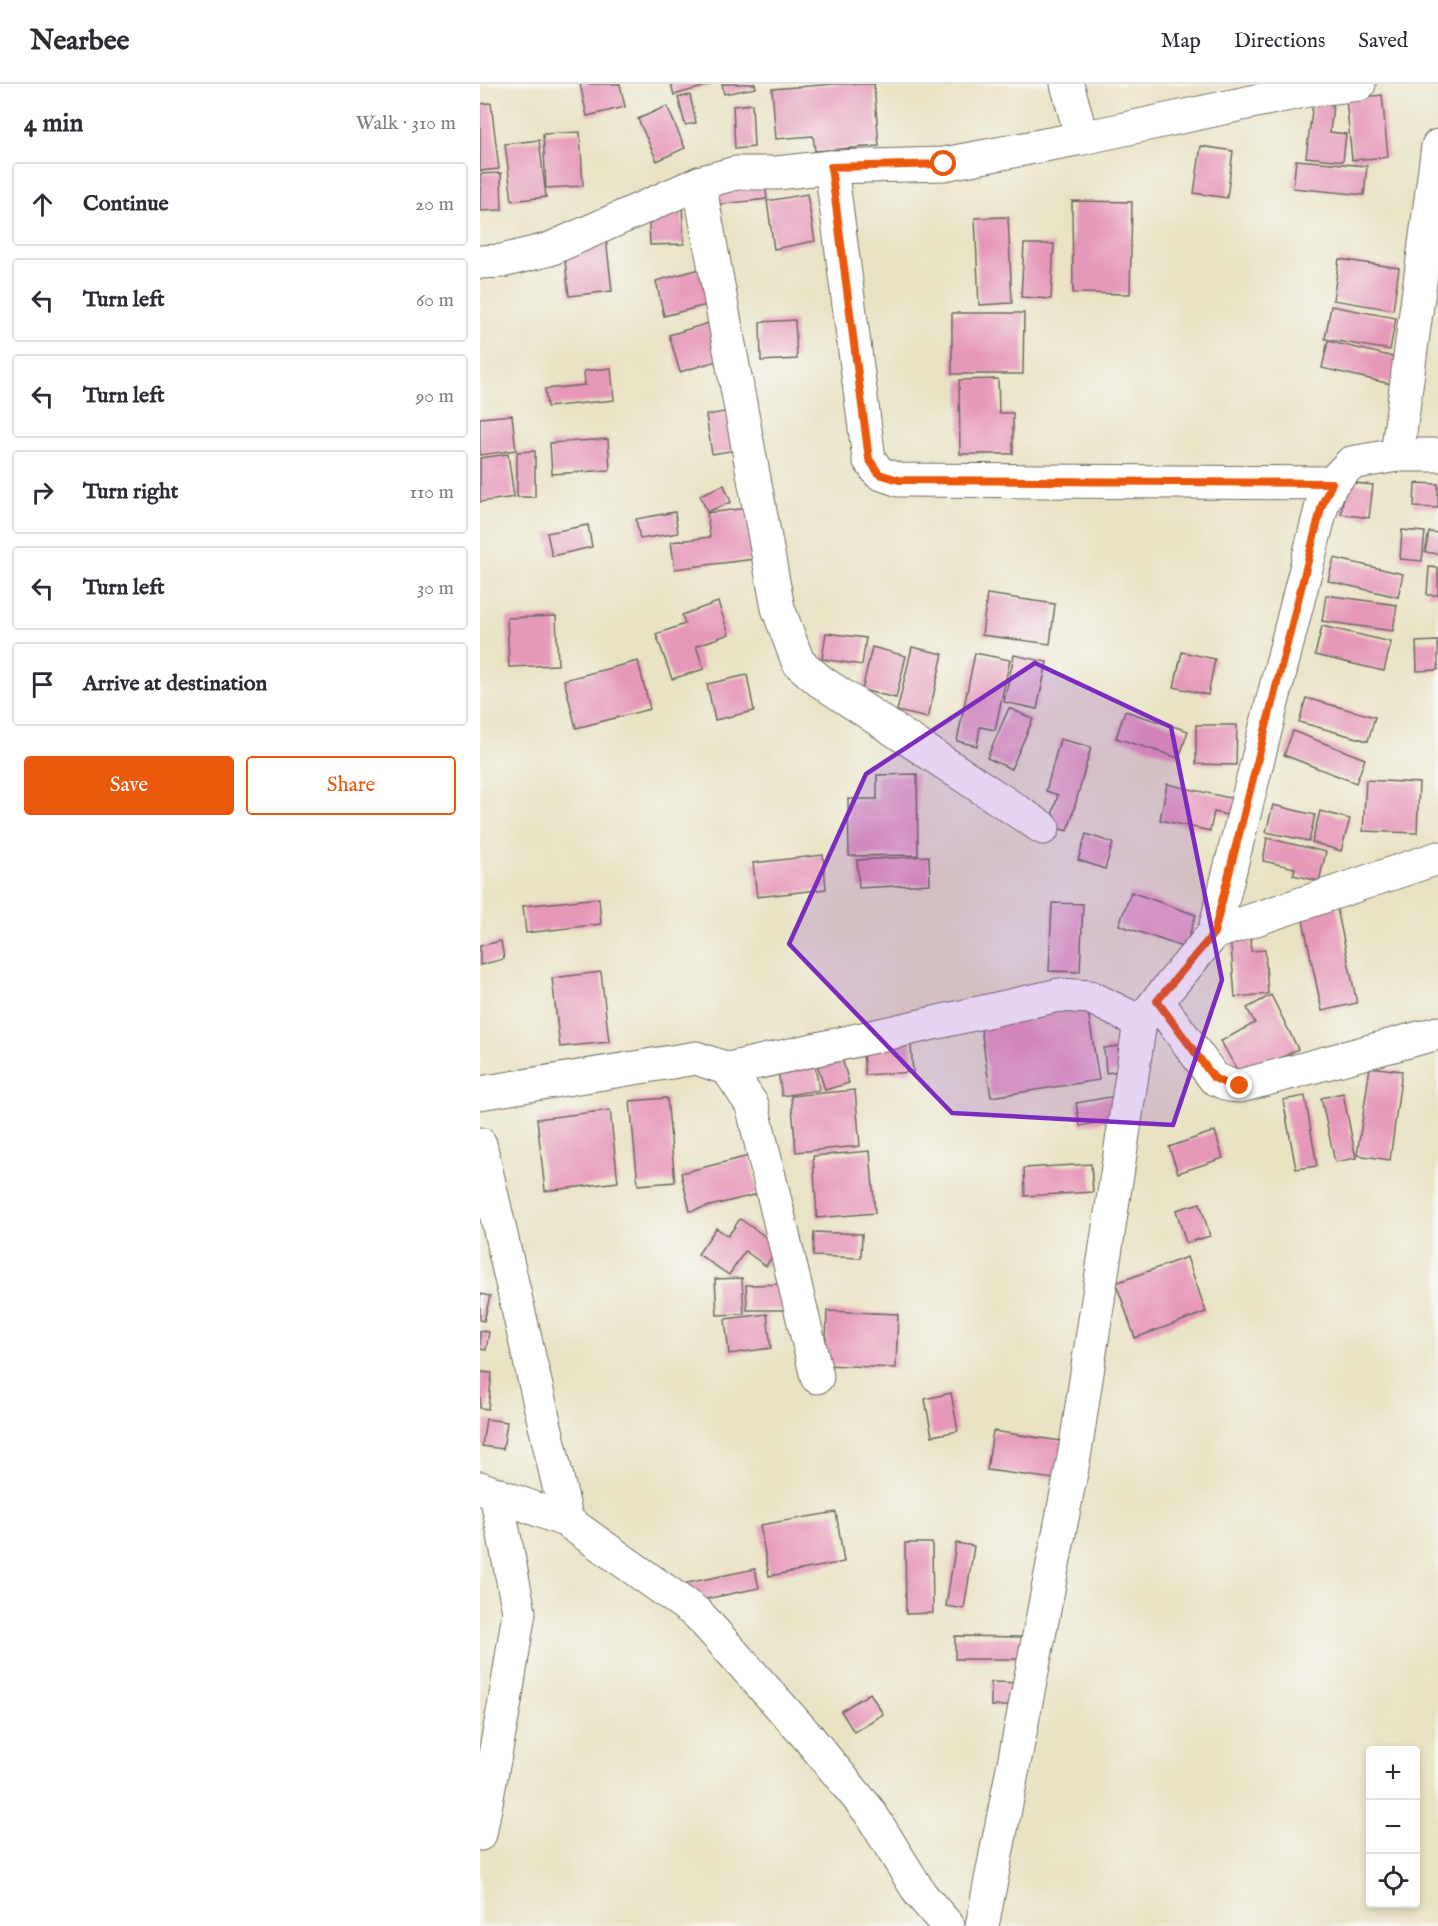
<!DOCTYPE html>
<html lang="en">
<head>
<meta charset="utf-8">
<style>
  :root { --surface:#fff; --page:#f7f7f7; --text:#2b2b33; --muted:#7c7c81; --line:#e1e1e2; --accent:#ea580c }
  body { margin:0; font-family:"IM FELL English",serif; background:var(--page); color:var(--text) }
  .controls { position:absolute; right:18px; bottom:18px; display:grid; overflow:hidden; border-radius:6px; box-shadow:0 3px 9px #0003 }
  .controls button { width:54px; height:54px; display:grid; place-items:center; padding:0; border:0; border-bottom:2px solid var(--line); background:var(--surface); color:var(--text); font:30px sans-serif }
  .stop { position:absolute; width:18px; height:18px; margin:-14px; border:4px solid #ea580c; border-radius:50%; background:#fff }
  .stop.end { background:#ea580c; border-color:#fff; box-shadow:0 2px 6px #0008 }
  .list { margin:0; padding:0; list-style:none }
  h2 { display:flex; justify-content:space-between; align-items:center; height:78px; margin:0; padding:0 24px; font-size:26px }
  h2 small { font-size:20px; font-weight:400; color:var(--muted) }
  .list li { display:grid; grid-template-columns:39px 1fr auto; gap:18px; align-items:center; box-sizing:border-box; height:84px; margin:0 12px 12px; padding:0 12px; border:2px solid var(--line); border-radius:6px }
  .list b { display:block; font-size:22px; white-space:nowrap }
  .list em { font-size:20px; font-style:normal; color:var(--muted) }
  .actions { display:flex; gap:12px; padding:18px 24px }
  .actions a { flex:1; padding:14px 0; border:2px solid var(--accent); border-radius:6px; text-align:center; font-size:21px; color:var(--accent) }
  .actions .main { background:var(--accent); color:#fff }
  .icon { flex:none; width:33px; height:33px; fill:none; stroke:currentColor; stroke-width:2; stroke-linecap:round; stroke-linejoin:round }
  .map { position:relative; flex:none; width:958px; height:1842px; overflow:hidden }
  header { display:flex; align-items:center; gap:36px; box-sizing:border-box; height:84px; padding:0 30px; background:var(--surface); border-bottom:2px solid var(--line) }
  header strong { font-size:28px }
  nav { display:flex; gap:33px; margin-inline-start:auto; font-size:21px }
  main { display:flex }
  aside { flex:1; background:var(--surface) }
  .map>svg:first-child { display:block }
  .building { fill:#e698b9 }
  .lines { fill:none; stroke-linecap:round; stroke-linejoin:round }
  .street-casing { stroke:#6e6b61; stroke-width:35 }
  .street { stroke:#fff; stroke-width:33 }
  .route { stroke:#ea580c; stroke-width:8 }
  .marked { fill:#7b2cbf; fill-opacity:0.2; stroke:#7b2cbf; stroke-width:4.5; stroke-linejoin:round }
</style>
</head>
<body>
<header>
<strong>Nearbee</strong>
<nav><a>Map</a><a>Directions</a><a>Saved</a></nav>
</header>
<main>
<aside>
<h2>4 min<small>Walk · 310 m</small></h2>
<ul class="list">
<li><svg class="icon" aria-label="ahead" viewBox="0 0 24 24"><path d="M12 20V5M6 11l6-6 6 6"/></svg><div><b>Continue</b></div><em>20 m</em></li>
<li><svg class="icon" aria-label="left" viewBox="0 0 24 24"><path d="M17 20v-9H6M10 6l-5 5 5 5"/></svg><div><b>Turn left</b></div><em>60 m</em></li>
<li><svg class="icon" aria-label="left" viewBox="0 0 24 24"><path d="M17 20v-9H6M10 6l-5 5 5 5"/></svg><div><b>Turn left</b></div><em>90 m</em></li>
<li><svg class="icon" aria-label="right" viewBox="0 0 24 24"><path d="M7 20v-9h11M14 6l5 5-5 5"/></svg><div><b>Turn right</b></div><em>110 m</em></li>
<li><svg class="icon" aria-label="left" viewBox="0 0 24 24"><path d="M17 20v-9H6M10 6l-5 5 5 5"/></svg><div><b>Turn left</b></div><em>30 m</em></li>
<li><svg class="icon" aria-label="arrive" viewBox="0 0 24 24"><path d="M6 21V4h12l-3 4 3 4H6"/></svg><div><b>Arrive at destination</b></div></li>
</ul>
<div class="actions"><a class="main">Save</a><a>Share</a></div>
</aside>
<div class="map">
<svg width="958" height="1842" viewBox="0 0 958 1842">
  <rect width="100%" height="100%" fill="#f6f6f2"/>
  <filter id="ink" filterUnits="userSpaceOnUse"><feTurbulence type="fractalNoise" baseFrequency=".0167" numOctaves="2"/><feDisplacementMap in="SourceGraphic" scale="12" xChannelSelector="R" yChannelSelector="G"/><feConvolveMatrix kernelMatrix="1 2 1 2 8 2 1 2 1" color-interpolation-filters="sRGB"/></filter>
  <filter id="wash" filterUnits="userSpaceOnUse"><feTurbulence type="fractalNoise" baseFrequency=".008" numOctaves="4" result="noise"/><feDisplacementMap in="SourceGraphic" scale="24" xChannelSelector="R" yChannelSelector="G"/><feGaussianBlur stdDeviation="1.35" result="paint"/><feColorMatrix in="noise" values="0 0 0 0 0 0 0 0 0 0 0 0 0 0 0 0 0 1.4 0 .05"/><feComposite in="paint" operator="in"/></filter>
  <g filter="url(#wash)">
    <rect width="100%" height="100%" fill="#e9e3c4"/>
    <g id="blocks">
      <!-- building -->
      <g class="building">
        <path d="M100 0H140L145 23 107 32Z"/>
        <path d="M191 0H230V1L194 11Z"/>
        <path d="M242 0H275L276 4 244 10Z"/>
        <path d="M354 0H394L399 62 335 67 333 52 296 55 292 5Z"/>
        <path d="M210 11 216 39 205 41 198 13Z"/>
        <path d="M902 11 908 73 872 76 866 15Z"/>
        <path d="M11 19 19 85 0 87V20Z"/>
        <path d="M833 19 853 21 850 48 866 50 863 77 826 73Z"/>
        <path d="M272 20 274 63 255 65 253 22Z"/>
        <path d="M187 22 205 64 177 77 158 35Z"/>
        <path d="M100 48 103 102 66 104 63 50Z"/>
        <path d="M59 56 66 113 32 117 25 60Z"/>
        <path d="M721 62 753 67 747 114 714 109Z"/>
        <path d="M816 76 887 82 884 111 813 104Z"/>
        <path d="M21 89 22 126 0 127V90Z"/>
        <path d="M284 92 287 115 234 121 231 98Z"/>
        <path d="M327 110 335 157 294 165 287 117Z"/>
        <path d="M592 117 652 118 650 210 593 209Z"/>
        <path d="M202 119 204 160 170 161 168 121Z"/>
        <path d="M528 133 532 219 499 221 495 134Z"/>
        <path d="M126 154 132 207 89 212 83 159Z"/>
        <path d="M544 160H574L571 215 541 213Z"/>
        <path d="M859 175 919 184 913 226 853 216Z"/>
        <path d="M220 185 230 220 184 232 176 197Z"/>
        <path d="M851 222 916 234 910 266 845 255Z"/>
        <path d="M472 229H544L543 290H472Z"/>
        <path d="M315 236 317 275 281 277 280 238Z"/>
        <path d="M232 238 243 275 200 288 189 251Z"/>
        <path d="M848 257 918 274 911 300 842 284Z"/>
        <path d="M131 284 134 316 67 323 65 305 105 301 104 287Z"/>
        <path d="M518 295 519 329H533V370H480L479 296Z"/>
        <path d="M251 327 257 366 232 370 226 331Z"/>
        <path d="M32 331 36 366 0 371V334Z"/>
        <path d="M128 355 130 386 72 390 70 359Z"/>
        <path d="M55 367V413H37V368Z"/>
        <path d="M28 370 34 413 0 418V374Z"/>
        <path d="M866 398 893 401 889 434 861 430Z"/>
        <path d="M935 399 958 400V424L934 423Z"/>
        <path d="M244 401 251 418 227 428 220 411Z"/>
        <path d="M268 424 274 475 195 485 191 458 230 453 227 429Z"/>
        <path d="M195 428 198 449 160 455 156 435Z"/>
        <path d="M108 441 112 463 72 472 67 449Z"/>
        <path d="M922 446 945 448 942 477 920 475Z"/>
        <path d="M949 448 958 449V470L945 468Z"/>
        <path d="M854 474 923 490 918 513 848 497Z"/>
        <path d="M949 483 958 484V511H947Z"/>
        <path d="M507 510 575 520 570 560 502 551Z"/>
        <path d="M846 511 917 521 913 547 842 537Z"/>
        <path d="M238 518 249 550 216 562 224 585 192 595 176 550 205 540 202 531Z"/>
        <path d="M76 532 78 581 29 583 27 534Z"/>
        <path d="M842 542 911 558 904 587 835 571Z"/>
        <path d="M346 549 386 554 382 581 342 575Z"/>
        <path d="M958 557V586L937 587 936 558Z"/>
        <path d="M392 563 426 572 416 614 382 606Z"/>
        <path d="M432 563 463 570 448 634 417 627Z"/>
        <path d="M702 568 735 575 728 611 694 603Z"/>
        <path d="M495 569 530 576 515 646 500 643 497 662 477 657Z"/>
        <path d="M534 571 567 578 557 625 524 618Z"/>
        <path d="M158 577 170 625 96 644 84 596Z"/>
        <path d="M267 591 274 627 235 636 227 600Z"/>
        <path d="M826 614 895 633 888 657 819 638Z"/>
        <path d="M529 624 553 635 531 685 507 674Z"/>
        <path d="M645 627 708 647 699 674 636 654Z"/>
        <path d="M716 641H757L756 681 716 680Z"/>
        <path d="M813 647 885 675 876 699 804 671Z"/>
        <path d="M580 655 611 663 588 747 569 742 578 711 566 707Z"/>
        <path d="M437 690 438 771 369 772 368 715H397V691Z"/>
        <path d="M886 696 939 699 937 749 883 747Z"/>
        <path d="M687 700 759 716 755 733 734 728 730 747 680 736Z"/>
        <path d="M793 721 835 731 829 757 786 748Z"/>
        <path d="M840 727 870 735 861 767 832 758Z"/>
        <path d="M606 750 633 759 625 785 598 776Z"/>
        <path d="M787 754 846 768 839 797 813 791 815 784 783 777Z"/>
        <path d="M343 771 346 805 277 813 273 779Z"/>
        <path d="M449 772 450 800 379 804 377 776Z"/>
        <path d="M651 808 716 831 705 864 639 841Z"/>
        <path d="M119 814 121 840 46 849 43 822Z"/>
        <path d="M855 815 877 919 842 927 820 822Z"/>
        <path d="M572 819 603 820 600 888 569 887Z"/>
        <path d="M770 849 771 867 785 866 788 910 755 913 750 851Z"/>
        <path d="M21 857 24 875 0 881V862Z"/>
        <path d="M121 888 129 958 80 963 72 894Z"/>
        <path d="M791 911 818 965 762 995 741 957 775 939 767 924Z"/>
        <path d="M607 921 619 996 511 1013 500 938Z"/>
        <path d="M430 949 433 988 385 991 382 953Z"/>
        <path d="M358 960 369 999 345 1006 333 967Z"/>
        <path d="M638 962 640 987 626 989 624 964Z"/>
        <path d="M335 981 339 1006 302 1012 298 987Z"/>
        <path d="M890 983 922 987 910 1076 877 1071Z"/>
        <path d="M375 1006 380 1062 316 1068 311 1012Z"/>
        <path d="M863 1009 876 1074 855 1078 841 1014Z"/>
        <path d="M635 1012 639 1035 600 1042 596 1019Z"/>
        <path d="M825 1012 837 1082 816 1085 803 1016Z"/>
        <path d="M187 1014 195 1098 158 1101 150 1017Z"/>
        <path d="M130 1026 138 1098 65 1107 57 1035Z"/>
        <path d="M735 1047 743 1074 698 1089 689 1063Z"/>
        <path d="M390 1067 395 1129 337 1134 333 1072Z"/>
        <path d="M269 1072 278 1110 210 1127 201 1089Z"/>
        <path d="M611 1080 613 1108 545 1112 544 1084Z"/>
        <path d="M720 1119 730 1152 706 1159 696 1126Z"/>
        <path d="M260 1135 299 1162 286 1182 265 1167 249 1191 218 1170 236 1144 248 1152Z"/>
        <path d="M334 1148 382 1150 381 1174 333 1172Z"/>
        <path d="M707 1173 726 1228 655 1254 636 1199Z"/>
        <path d="M262 1194 264 1230 237 1231 235 1195Z"/>
        <path d="M310 1200V1226H267L266 1201Z"/>
        <path d="M0 1210 10 1212 4 1237 0 1236Z"/>
        <path d="M347 1227 418 1230 416 1284 345 1281Z"/>
        <path d="M287 1230 291 1264 249 1270 245 1235Z"/>
        <path d="M0 1247 9 1248 6 1266 0 1265Z"/>
        <path d="M0 1288 12 1289 8 1325 0 1324Z"/>
        <path d="M471 1309 478 1347 452 1352 445 1315Z"/>
        <path d="M6 1335 27 1338 23 1365 2 1362Z"/>
        <path d="M513 1347 587 1358 582 1396 507 1386Z"/>
        <path d="M356 1428 364 1478 289 1492 280 1441Z"/>
        <path d="M425 1459H452L453 1529 426 1530Z"/>
        <path d="M476 1459 494 1462 484 1525 466 1522Z"/>
        <path d="M275 1485 279 1504 211 1518 207 1499Z"/>
        <path d="M475 1552 542 1553 541 1575H475Z"/>
        <path d="M511 1598 544 1599V1622H511Z"/>
        <path d="M390 1609 403 1630 374 1648 361 1627Z"/>
      </g>
    </g>
  </g>
  <g filter="url(#ink)">
    <use href="#blocks" fill-opacity="0" stroke="#6e6b61" stroke-width="1.5"/>
    <g class="lines">
      <defs>
        <g id="street">
          <path d="M587 0 602 54"/>
          <path d="M958 62 917 371H958"/>
          <path d="M351 83 389 375 399 389 419 396 852 399"/>
          <path d="M219 99 298 524 318 578 340 597 563 744"/>
          <path d="M0 178 22 177 70 165 219 99 256 89H297L351 83 464 80 602 54 828 6 879 0"/>
          <path d="M734 849 842 421 852 399 871 379 917 371"/>
          <path d="M677 917 734 994 749 1001 760 1002 958 949"/>
          <path d="M248 985 579 911 610 913 660 938"/>
          <path d="M0 1009 216 974 248 985 272 1021 337 1293"/>
          <path d="M0 1060 87 1437"/>
          <path d="M0 1404 87 1437 218 1530 328 1653 389 1727 441 1811 468 1842"/>
          <path d="M0 1750 25 1618 39 1528 16 1410"/>
          <path d="M502 1842 595 1368 660 938 734 849 958 774"/>
        </g>
      </defs>
      <!-- street casing -->
      <use href="#street" class="street-casing"/>
      <!-- street -->
      <use href="#street" class="street"/>
    </g>
  </g>
  <g class="lines" filter="url(#ink)">
    <!-- route -->
    <path class="route" d="M464 80 351 83 389 375 399 390 419 396 852 399 842 421 734 849 677 917 734 994 749 1001 760 1002"/>
  </g>
  <!-- marked area -->
  <path class="marked" d="M555 579 691 643 742 896 693 1041 472 1029 309 860 386 690Z"/>
</svg>
<div class="controls">
<button>+</button>
<button>−</button>
<button><svg class="icon" aria-label="locate" viewBox="0 0 24 24"><circle cx="12" cy="12" r="6"/><path d="M12 2v4M12 18v4M2 12h4M18 12h4"/></svg></button>
</div>
<div class="stop" style="left:464px;top:80px"></div>
<div class="stop end" style="left:760px;top:1002px"></div>
</div>
</main>
</body>
</html>
